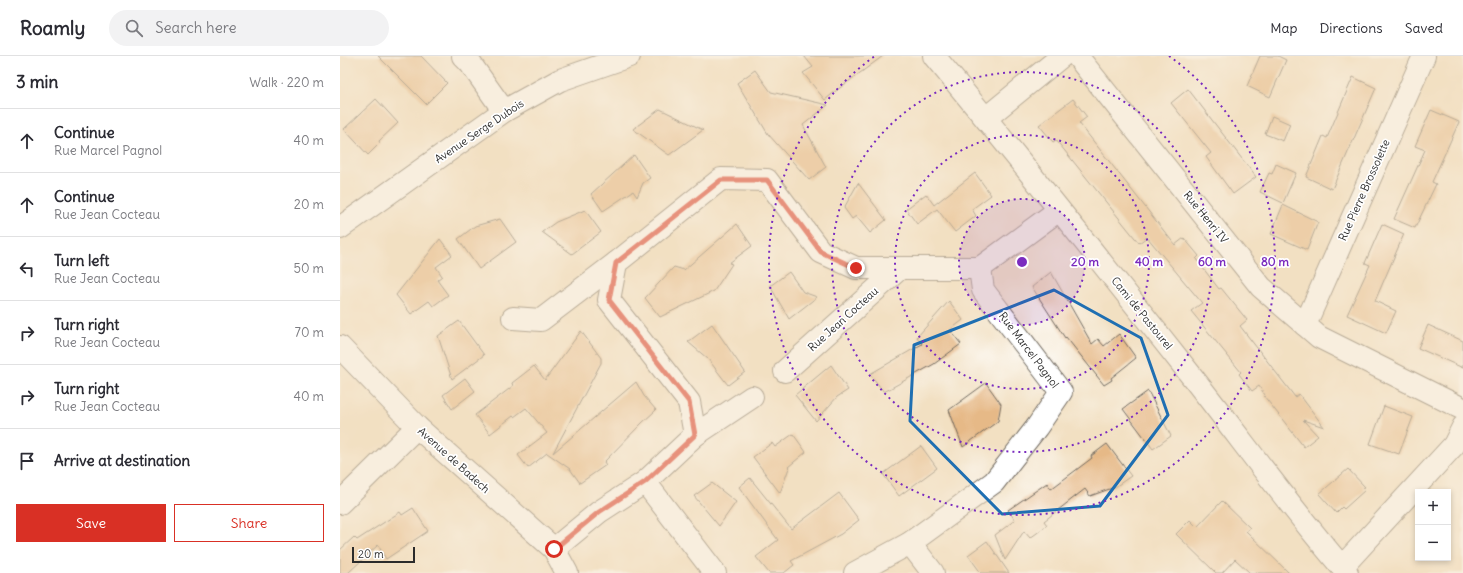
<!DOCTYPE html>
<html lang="en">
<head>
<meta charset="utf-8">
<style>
  :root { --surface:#fff; --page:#f2f2f3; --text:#2b2b33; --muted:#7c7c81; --line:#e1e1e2; --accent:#d93025 }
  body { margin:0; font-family:Delius,sans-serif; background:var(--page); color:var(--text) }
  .controls { position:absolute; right:12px; bottom:12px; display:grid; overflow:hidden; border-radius:0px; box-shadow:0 2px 6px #0003 }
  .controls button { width:36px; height:36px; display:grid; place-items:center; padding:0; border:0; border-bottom:1px solid var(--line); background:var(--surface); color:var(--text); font:20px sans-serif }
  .scale { position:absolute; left:12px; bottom:10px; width:63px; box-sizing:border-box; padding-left:4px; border:2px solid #2b2b2b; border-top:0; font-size:11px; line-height:14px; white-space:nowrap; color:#2b2b2b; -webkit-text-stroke:3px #fff; paint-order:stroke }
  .stop { position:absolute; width:12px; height:12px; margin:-9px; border:3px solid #d93025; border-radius:50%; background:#fff }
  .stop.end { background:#d93025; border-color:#fff; box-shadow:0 1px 4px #0008 }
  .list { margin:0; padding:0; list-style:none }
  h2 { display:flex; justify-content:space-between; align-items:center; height:52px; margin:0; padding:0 16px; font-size:17px }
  h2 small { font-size:13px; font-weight:400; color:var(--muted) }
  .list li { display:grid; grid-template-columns:26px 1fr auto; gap:12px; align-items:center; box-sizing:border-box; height:64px; padding:0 16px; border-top:1px solid var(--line) }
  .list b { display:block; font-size:15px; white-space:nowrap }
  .list p { margin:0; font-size:13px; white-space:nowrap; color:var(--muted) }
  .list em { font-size:13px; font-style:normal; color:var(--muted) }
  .actions { display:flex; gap:8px; padding:12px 16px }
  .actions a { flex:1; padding:9px 0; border:1px solid var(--accent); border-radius:0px; text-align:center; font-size:14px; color:var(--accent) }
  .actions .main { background:var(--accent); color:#fff }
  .icon { flex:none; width:22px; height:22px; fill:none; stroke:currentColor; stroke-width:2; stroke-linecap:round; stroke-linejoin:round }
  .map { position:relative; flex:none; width:1123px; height:517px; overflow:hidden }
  header { display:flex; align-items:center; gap:24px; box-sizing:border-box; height:56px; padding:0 20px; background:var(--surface); border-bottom:1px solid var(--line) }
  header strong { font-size:19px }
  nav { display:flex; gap:22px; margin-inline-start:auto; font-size:14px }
  .search { width:280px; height:36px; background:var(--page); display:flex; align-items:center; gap:10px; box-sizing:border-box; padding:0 14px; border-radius:22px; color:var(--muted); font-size:15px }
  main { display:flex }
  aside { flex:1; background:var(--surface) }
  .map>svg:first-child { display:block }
  .building { fill:#e6b987 }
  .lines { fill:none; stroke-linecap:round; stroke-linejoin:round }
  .minor-casing { stroke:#716a60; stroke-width:24 }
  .minor { stroke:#fff; stroke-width:22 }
  .route { stroke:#d93025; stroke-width:5 }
  .marked { fill:none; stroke:#1f6fb2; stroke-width:3; stroke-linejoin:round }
  .ring { fill:none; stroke:#7b2cbf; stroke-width:2; stroke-dasharray:2 4 }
  .labels { text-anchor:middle; stroke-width:3.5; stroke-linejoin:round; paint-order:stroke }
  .street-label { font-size:11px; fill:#2b2b2b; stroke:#fff }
  .centre { fill:#7b2cbf; stroke:#fff; stroke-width:2 }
  .ring-label { font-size:12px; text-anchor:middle; font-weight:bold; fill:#7b2cbf; stroke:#fff; stroke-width:3.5; stroke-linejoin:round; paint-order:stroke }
</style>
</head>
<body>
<header>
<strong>Roamly</strong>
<div class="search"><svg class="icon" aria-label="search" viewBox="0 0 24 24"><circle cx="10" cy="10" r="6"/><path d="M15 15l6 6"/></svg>Search here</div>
<nav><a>Map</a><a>Directions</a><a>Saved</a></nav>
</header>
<main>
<aside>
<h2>3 min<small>Walk · 220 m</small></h2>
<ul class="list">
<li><svg class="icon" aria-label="ahead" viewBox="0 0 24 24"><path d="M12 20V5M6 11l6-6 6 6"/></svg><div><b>Continue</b><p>Rue Marcel Pagnol</p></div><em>40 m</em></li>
<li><svg class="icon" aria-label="ahead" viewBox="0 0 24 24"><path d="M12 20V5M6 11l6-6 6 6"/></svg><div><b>Continue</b><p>Rue Jean Cocteau</p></div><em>20 m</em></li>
<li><svg class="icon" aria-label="left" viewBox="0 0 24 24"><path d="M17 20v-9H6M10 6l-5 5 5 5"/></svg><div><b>Turn left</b><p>Rue Jean Cocteau</p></div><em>50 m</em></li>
<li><svg class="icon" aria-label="right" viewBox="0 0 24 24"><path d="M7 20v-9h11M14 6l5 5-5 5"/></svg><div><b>Turn right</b><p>Rue Jean Cocteau</p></div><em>70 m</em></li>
<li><svg class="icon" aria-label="right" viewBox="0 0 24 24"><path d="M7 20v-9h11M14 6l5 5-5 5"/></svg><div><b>Turn right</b><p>Rue Jean Cocteau</p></div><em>40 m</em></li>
<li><svg class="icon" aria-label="arrive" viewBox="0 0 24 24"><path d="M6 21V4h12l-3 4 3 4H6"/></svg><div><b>Arrive at destination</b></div></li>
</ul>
<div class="actions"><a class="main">Save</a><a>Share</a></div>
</aside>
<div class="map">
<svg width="1123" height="517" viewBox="0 0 1123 517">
  <rect width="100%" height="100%" fill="#fff"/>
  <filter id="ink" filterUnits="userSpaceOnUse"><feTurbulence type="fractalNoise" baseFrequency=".025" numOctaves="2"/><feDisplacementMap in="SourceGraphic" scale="8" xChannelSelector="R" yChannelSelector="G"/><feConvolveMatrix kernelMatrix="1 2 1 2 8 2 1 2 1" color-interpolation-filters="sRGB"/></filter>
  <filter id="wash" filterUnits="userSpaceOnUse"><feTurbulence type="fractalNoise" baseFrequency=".012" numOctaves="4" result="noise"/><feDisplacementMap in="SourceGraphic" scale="16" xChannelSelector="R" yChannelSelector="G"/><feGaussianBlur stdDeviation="0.9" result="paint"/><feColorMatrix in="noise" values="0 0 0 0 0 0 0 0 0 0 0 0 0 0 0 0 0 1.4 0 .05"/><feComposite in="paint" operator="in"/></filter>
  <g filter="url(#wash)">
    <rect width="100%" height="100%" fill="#f2e0c2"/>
    <g id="blocks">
      <!-- building -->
      <g class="building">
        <path d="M38 0H81L107 27 86 48Z"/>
        <path d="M464 0H543L497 34 485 44 463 17 473 11Z"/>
        <path d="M920 0H938L946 4 930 41 907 30Z"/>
        <path d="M415 14 431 36 488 49 463 69 486 111 469 124 428 78 397 27Z"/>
        <path d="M1013 21 1036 32 992 133 966 121 983 80 987 82Z"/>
        <path d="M848 33 916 121 893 138 866 101 871 97 831 47Z"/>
        <path d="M36 43 58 67 39 85 40 87 28 99 4 73Z"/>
        <path d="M733 43 747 61 739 67 835 189 844 182 859 200 856 203 879 233 881 232 907 264 900 270 955 341 959 338 984 371 963 364 978 380 964 391 924 340 925 339 919 330 912 335 899 318 901 316 851 255 862 247 807 181 799 187 716 84 713 86 699 69Z"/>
        <path d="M320 53 363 74 329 99 293 73Z"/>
        <path d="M1091 54 1119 66 1092 126 1096 128 1075 172 1054 163 1085 94 1075 90Z"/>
        <path d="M932 60 950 68 943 85 925 78Z"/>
        <path d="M294 99 310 122 303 127 297 141 293 135 263 155 251 138Z"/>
        <path d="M936 108 956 117 943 147 920 136 929 117 932 118Z"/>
        <path d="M635 117 651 139 632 153 636 160 615 176 597 153 577 168 566 153 586 138 594 149Z"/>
        <path d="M518 127 546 164 530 177 516 160 512 163 504 152Z"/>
        <path d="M943 149 978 166 967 194 931 178Z"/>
        <path d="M245 154 261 176 232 198 202 176 216 166Z"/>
        <path d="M160 163 176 186 139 213 118 183 135 170Z"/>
        <path d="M397 168 412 190 389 207 392 208 374 235 320 261 305 242 334 211 344 214Z"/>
        <path d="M1042 168 1064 178 1035 245 1056 255 1046 277 1007 259 1030 209 1025 207Z"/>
        <path d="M100 183 112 199 96 211 102 220 97 224 108 239 93 250 89 245 71 258 56 239Z"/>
        <path d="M449 216 463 236 477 241 449 263 430 230Z"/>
        <path d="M711 216 752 288 758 283 764 290 779 278 796 302 771 322 772 324 764 329 726 281 725 282 692 231Z"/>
        <path d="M609 245 623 264 610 274 621 288 594 308 544 336 530 318 582 288 577 281Z"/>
        <path d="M119 265 144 299 112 323 98 280Z"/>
        <path d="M372 268 405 316 388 329 368 303 348 286Z"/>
        <path d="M1088 269 1123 285V312L1078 292Z"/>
        <path d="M241 275 261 302V307L213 397 296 326 304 340 316 354 302 367 264 406 266 409 240 427 230 413 207 397 188 412 178 399 207 377 186 352 174 361 173 360 150 378 135 359 173 330 172 327 194 310 205 324Z"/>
        <path d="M491 309 508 334 497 341 476 365 455 339Z"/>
        <path d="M125 322 135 335 112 353 103 339Z"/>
        <path d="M646 327 661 348 658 365 623 391 609 354Z"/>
        <path d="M808 335 831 380 813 393 783 353Z"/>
        <path d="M1044 350 1073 361 1059 398 1030 388Z"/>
        <path d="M453 378 466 396 448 411 449 412 440 437 413 401 432 387 435 391Z"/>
        <path d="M767 388 791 420 775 431 750 440 745 433 704 465 707 469 697 477 690 482 684 475 665 504 655 479 675 464 668 454 707 427 711 433 752 402 751 400Z"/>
        <path d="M581 390 597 412 559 440 543 418Z"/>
        <path d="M1008 413 1025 431 1023 432 1025 434 1004 453 1002 451 996 457 979 438Z"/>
        <path d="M410 422 451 473 499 437 519 464 501 478 451 505 454 509 444 517H429L416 501 438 484 399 431Z"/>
        <path d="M372 427 396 446 379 470 354 440Z"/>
        <path d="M882 445 910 472 906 475 949 517H910L895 503 882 517H876L836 478 850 464 857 471Z"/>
        <path d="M73 452 88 475 46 503 38 489 8 517H0V494L14 481 17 484 60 456 62 459Z"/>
        <path d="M647 485 669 517H641L628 499Z"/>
      </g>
    </g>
  </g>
  <g filter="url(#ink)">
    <use href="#blocks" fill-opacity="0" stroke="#716a60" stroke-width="1"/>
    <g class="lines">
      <defs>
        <g id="minor">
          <path d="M123 0 130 7 164 55"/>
          <path d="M594 0C680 103 763 208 846 313 900 381 950 452 1007 517"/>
          <path d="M737 0 921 231 979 281 1123 353"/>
          <path d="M646 62 722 0"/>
          <path d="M0 172 164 55 220 24 289 0"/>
          <path d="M173 262 201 264 276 207"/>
          <path d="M965 269 1084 0"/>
          <path d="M0 291 77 371 214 493 227 517"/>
          <path d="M445 315 560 212"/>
          <path d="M355 379 412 341"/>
          <path d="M305 426 355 379 349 346 269 244 276 207 381 123 427 124 481 196 516 212H640"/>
          <path d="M0 447 77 371"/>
          <path d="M570 487 593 517"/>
          <path d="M214 493 259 456 305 426 375 517"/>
          <path d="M1002 511 1114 389 1123 371"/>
          <path d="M515 517 570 487 654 426 697 371 721 336 643 234 640 212 719 154"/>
        </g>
      </defs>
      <!-- minor casing -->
      <use href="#minor" class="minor-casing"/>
      <!-- minor -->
      <use href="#minor" class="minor"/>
    </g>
  </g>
  <g class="lines" filter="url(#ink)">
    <!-- route -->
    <path class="route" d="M214 493 259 456 305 426 355 379 349 346 269 244 276 207 381 124H427L481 196 516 212"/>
  </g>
  <!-- marked area -->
  <path d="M0 0H1123V517H0ZM714 234 801 282 828 359 760 450 662 458 570 365 574 289Z" fill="#f2e0c2" fill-opacity=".55" fill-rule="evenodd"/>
  <path class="marked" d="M714 234 801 282 828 359 760 450 662 458 570 365 574 289Z"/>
  <!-- distance rings -->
  <circle cx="682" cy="206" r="63" fill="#7b2cbf" fill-opacity=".12"/>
  <g class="ring">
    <circle cx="682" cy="206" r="63"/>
    <circle cx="682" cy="206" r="127"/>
    <circle cx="682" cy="206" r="190"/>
    <path d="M829 0A253 253 0 1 1 535 0"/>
  </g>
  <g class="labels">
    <!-- street labels -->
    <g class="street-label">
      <text transform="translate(139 75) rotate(-34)" y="4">Avenue Serge Dubois</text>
      <text transform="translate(1024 134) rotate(-66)" y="4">Rue Pierre Brossolette</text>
      <text transform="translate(866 161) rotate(51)" y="4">Rue Henri IV</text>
      <text transform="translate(802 257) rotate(51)" y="4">Cami de Pastourel</text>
      <text transform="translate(503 263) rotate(-42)" y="4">Rue Jean Cocteau</text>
      <text transform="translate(689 294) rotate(53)" y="4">Rue Marcel Pagnol</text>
      <text transform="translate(114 404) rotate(42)" y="4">Avenue de Badech</text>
    </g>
  </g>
  <circle cx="682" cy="206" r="6" class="centre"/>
  <g class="ring-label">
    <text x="745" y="210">20 m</text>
    <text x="809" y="210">40 m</text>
    <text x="872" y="210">60 m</text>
    <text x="935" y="210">80 m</text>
  </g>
</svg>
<div class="controls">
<button>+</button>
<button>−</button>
</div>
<div class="scale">20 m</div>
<div class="stop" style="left:214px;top:493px"></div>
<div class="stop end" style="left:516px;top:212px"></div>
</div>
</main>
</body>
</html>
